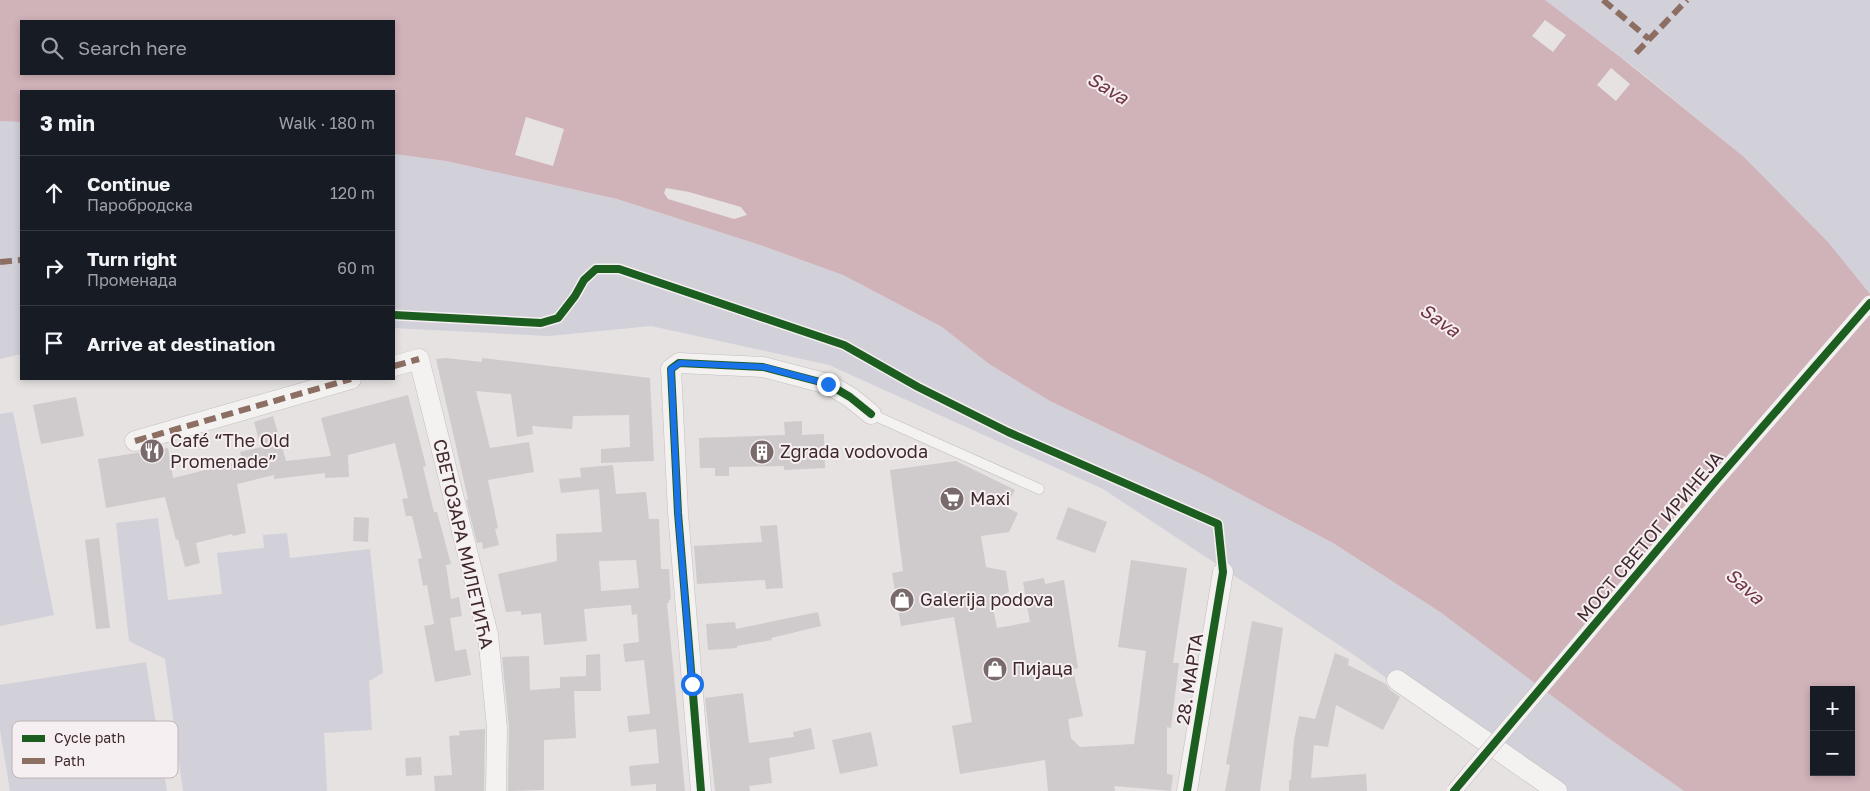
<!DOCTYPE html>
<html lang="en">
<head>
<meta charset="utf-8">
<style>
  :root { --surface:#171b24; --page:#242831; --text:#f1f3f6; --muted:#9ea1a6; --line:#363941 }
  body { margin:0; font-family:"Golos Text",sans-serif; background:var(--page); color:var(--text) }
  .controls { position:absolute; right:15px; bottom:15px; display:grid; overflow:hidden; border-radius:0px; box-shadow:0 2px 8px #0003 }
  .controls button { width:45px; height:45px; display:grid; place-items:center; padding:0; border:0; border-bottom:1px solid var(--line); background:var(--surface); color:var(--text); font:25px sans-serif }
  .stop { position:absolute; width:15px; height:15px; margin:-11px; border:4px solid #1a73e8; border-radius:50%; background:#fff }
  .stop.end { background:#1a73e8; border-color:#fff; box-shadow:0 1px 5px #0008 }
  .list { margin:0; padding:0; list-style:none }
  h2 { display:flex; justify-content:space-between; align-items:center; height:65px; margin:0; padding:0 20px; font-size:21px }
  h2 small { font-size:16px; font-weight:400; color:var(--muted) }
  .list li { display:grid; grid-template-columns:32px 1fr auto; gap:15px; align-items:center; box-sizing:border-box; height:75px; padding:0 20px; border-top:1px solid var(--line) }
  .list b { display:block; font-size:19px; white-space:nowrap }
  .list p { margin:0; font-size:16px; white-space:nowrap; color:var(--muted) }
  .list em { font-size:16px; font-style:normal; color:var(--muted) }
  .icon { flex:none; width:28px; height:28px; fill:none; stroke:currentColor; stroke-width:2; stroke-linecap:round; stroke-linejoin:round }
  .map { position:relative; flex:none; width:1870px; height:791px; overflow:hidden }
  .search { position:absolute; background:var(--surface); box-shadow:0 2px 8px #0003; left:20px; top:20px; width:375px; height:55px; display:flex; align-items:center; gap:12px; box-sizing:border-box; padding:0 18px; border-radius:0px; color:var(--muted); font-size:19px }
  .panel { position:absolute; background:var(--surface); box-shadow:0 2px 8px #0003; left:20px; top:90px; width:375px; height:290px; border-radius:0px }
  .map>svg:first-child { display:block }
  .green { fill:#d2d0d9 }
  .water { fill:#d0b2b9; fill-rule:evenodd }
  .pier { fill:#e6e2e2 }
  .building { fill:#cfcacb; fill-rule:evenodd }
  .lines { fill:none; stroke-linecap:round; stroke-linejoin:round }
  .service-casing { stroke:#c3bebf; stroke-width:11 }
  .minor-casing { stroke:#c3bebf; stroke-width:21 }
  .service { stroke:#f4f1f1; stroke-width:10 }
  .minor { stroke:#f4f1f1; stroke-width:20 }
  .pedestrian-bridge-casing { stroke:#c3bebf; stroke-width:16; stroke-linecap:butt }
  .pedestrian-bridge { stroke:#f4f1f1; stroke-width:15 }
  .quiet { stroke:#8d6e63; stroke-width:6; stroke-dasharray:12 6; stroke-linecap:butt }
  .cycleway-casing { stroke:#f6eff1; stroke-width:11 }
  .cycleway { stroke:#1b5e20; stroke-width:8 }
  .route { stroke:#1a73e8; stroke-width:6 }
  .labels { text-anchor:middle; stroke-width:4; stroke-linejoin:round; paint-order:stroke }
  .poi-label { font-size:18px; fill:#3f292c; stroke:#f6eff1; text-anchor:start }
  .street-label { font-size:18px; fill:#3f292c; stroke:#f6eff1 }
  .water-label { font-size:19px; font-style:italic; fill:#713543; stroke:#f6eff1 }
  .key { fill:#f6eff1; stroke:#bfb4b6; stroke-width:1 }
  .key-label { font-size:14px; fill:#3f292c }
</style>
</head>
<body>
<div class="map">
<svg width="1870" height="791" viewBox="0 0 1870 791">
  <rect width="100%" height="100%" fill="#e6e2e2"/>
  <!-- green -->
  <g class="green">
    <path d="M1545 0H1870V294L1828 242 1744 157 1633 66Z"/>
    <path d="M0 121 21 122V354L0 359Z"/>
    <path d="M394 154 446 161 617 199 760 245 843 275 942 327 989 364 1050 401 1204 475 1333 543 1440 612 1604 735 1684 791H1546L1354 655 1103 489 829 365 651 326 549 336 394 328Z"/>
    <path d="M13 412 54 615 0 626V414Z"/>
    <path d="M158 518 168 600 222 594 217 553 264 548 263 535 287 533 290 558 370 549 383 673 369 681 372 730 324 733 327 791H183L165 659 129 641 116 523Z"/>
    <path d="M146 662 167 791H10L0 730V685Z"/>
  </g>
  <!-- water -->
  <path class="water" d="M0 0H1545L1623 59 1744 157 1828 242 1870 294V791H1684L1604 735 1440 612 1333 543 1204 475 1050 401 989 364 942 327 843 275 760 245 617 199 446 161 394 154V91H21V122L0 121ZM21 21H394V74H21ZM1814 690H1851V772H1814Z"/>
  <!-- pier -->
  <g class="pier">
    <path d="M1545 20 1566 35 1553 52 1532 36Z"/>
    <path d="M1611 68 1630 84 1616 101 1597 85Z"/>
    <path d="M526 117 564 129 553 166 515 155Z"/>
    <path d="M666 188 689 192 741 207 747 215 734 219 668 199 664 193Z"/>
  </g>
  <!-- building -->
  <g class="building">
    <path d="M446 358 482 362V358L650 378 654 461 601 463V449L630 447 629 415 573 416 572 429 532 426 533 434 517 437 511 394 476 391 490 448 529 442 534 472 488 480 498 528 495 529 499 545 483 549 482 542 477 543 466 500 468 499 436 359Z"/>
    <path d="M408 395 426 466 423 467 434 512H437L451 564 446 565 451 599 459 597 462 616 450 618 455 651 466 649 471 675 435 682 424 626 434 624 427 585 423 586 418 559 422 558 412 516H406L402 499 408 498 395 443 348 455 349 477 325 478V473L274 479V475L237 484 246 533 233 536 232 534 196 543 200 563 185 567 178 539 176 540 165 497 106 508 98 459 168 448 173 478 242 461 240 452 261 447 254 422 273 416 286 461 331 456 321 418Z"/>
    <path d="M76 397 84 436 41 444 33 405Z"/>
    <path d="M802 421V435L824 434 825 468 784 470V466L729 467V476H715V468H700L699 438 785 435 784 422Z"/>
    <path d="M956 461 1015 490 1006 507 1018 513 1009 532 981 536 986 567 1006 571 1009 592 992 602 997 628 1030 622 1023 582 1044 578 1045 584 1064 580 1078 668 1073 669 1083 716 1068 719 1071 738 1080 747 1134 744 1146 651 1118 647 1131 560 1187 568 1173 663H1179L1171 728 1167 727V774L1173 775 1171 791 1114 786 1115 791H1048L1045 760 960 774 952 726 972 722 954 617 901 626 892 573 903 571 890 470Z"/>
    <path d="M613 465 616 494 646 492 649 519H659L661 569H669L671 600 669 599V603H667L685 791H656V784L631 786 629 766 659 763 656 729 629 732 627 716 650 714 644 660 625 662 623 644 639 642 637 614 632 615 631 605 584 609 587 641 544 645 541 613 521 615V611L506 612 498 574 557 561 556 534 602 532 599 489 561 493 559 479 581 477 580 468ZM636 560 639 588 601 591 599 561Z"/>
    <path d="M1068 507 1107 522 1095 553 1056 539Z"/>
    <path d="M354 517 369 518 368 542 353 541Z"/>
    <path d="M777 525 783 588 766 589 765 580 697 584 694 546 762 542 760 526Z"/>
    <path d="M99 538 110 628 96 629 85 540Z"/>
    <path d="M818 612 821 626 771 638 772 640 737 646V648L708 650 706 624 735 622 736 629Z"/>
    <path d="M1252 621 1283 628 1260 791H1225L1230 765 1226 764Z"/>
    <path d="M1335 653 1349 659 1348 665 1386 684 1390 690 1400 697 1383 730 1336 705 1328 747 1314 745 1311 778 1366 774 1367 791H1289V780H1291L1294 740 1299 716 1315 719Z"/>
    <path d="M600 654 601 691H574L576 738 544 740V790L508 791 509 727 502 657 529 656 530 690 560 688V677L586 676V655Z"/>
    <path d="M743 693 749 743 794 737 793 732 811 728 815 749 769 758 772 783 749 786 750 791H715L705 698Z"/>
    <path d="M485 729 484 791H435L434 776 452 775 449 736 460 735 459 731Z"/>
    <path d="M871 732 878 766 840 774 832 740Z"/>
    <path d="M421 757 422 775 406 776 405 758Z"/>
  </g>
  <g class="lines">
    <defs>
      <path id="service" d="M871 414 1039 489"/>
      <g id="minor">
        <path d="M394 366 419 359 488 635 497 728 496 791"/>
        <path d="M135 441 351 379"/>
        <path d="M1397 680 1557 791"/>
        <path d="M701 791 678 513 671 369 679 363 763 367 828 384 850 397 871 414"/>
        <path d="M1187 791 1223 572"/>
      </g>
    </defs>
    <!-- service casing -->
    <use href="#service" class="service-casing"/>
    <!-- minor casing -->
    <use href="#minor" class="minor-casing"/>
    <!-- service -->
    <use href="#service" class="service"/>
    <!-- minor -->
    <use href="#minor" class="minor"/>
    <defs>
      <path id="pedestrian-bridge" d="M1454 791 1713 484 1870 303"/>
    </defs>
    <!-- pedestrian-bridge casing -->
    <use href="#pedestrian-bridge" class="pedestrian-bridge-casing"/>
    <!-- pedestrian-bridge -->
    <use href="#pedestrian-bridge" class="pedestrian-bridge"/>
    <!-- quiet -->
    <g class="quiet">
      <path d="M1603 0 1649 39"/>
      <path d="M1636 53 1687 0"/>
      <path d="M0 262 21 260"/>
      <path d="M394 366 419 359"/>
      <path d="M135 441 351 379"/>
    </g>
    <defs>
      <g id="cycleway">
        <path d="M394 315 541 323 558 318 575 296 584 280 596 269H619L844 345 918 387 1008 432 1218 524 1223 572 1187 791"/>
        <path d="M701 791 678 513 671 369 679 363 763 367 828 384 850 397 871 414"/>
        <path d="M1454 791 1713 484 1870 303"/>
      </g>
    </defs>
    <!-- cycleway casing -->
    <use href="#cycleway" class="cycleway-casing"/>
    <!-- cycleway -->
    <use href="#cycleway" class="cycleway"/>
  </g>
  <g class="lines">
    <!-- route -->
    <path class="route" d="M692 684 678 513 671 369 680 363 764 367 828 384"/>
  </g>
  <!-- icons -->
  <defs>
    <symbol id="restaurant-disc" viewBox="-11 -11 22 22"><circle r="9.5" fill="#796a6c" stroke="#f6eff1"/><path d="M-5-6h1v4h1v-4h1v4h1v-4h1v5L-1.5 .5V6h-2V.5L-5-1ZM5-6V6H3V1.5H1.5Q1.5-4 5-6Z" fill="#fff"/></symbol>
    <symbol id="building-disc" viewBox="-11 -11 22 22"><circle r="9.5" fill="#796a6c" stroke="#f6eff1"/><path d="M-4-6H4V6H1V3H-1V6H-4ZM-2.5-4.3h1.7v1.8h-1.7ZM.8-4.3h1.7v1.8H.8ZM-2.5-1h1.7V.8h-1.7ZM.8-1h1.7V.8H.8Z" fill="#fff"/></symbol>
    <symbol id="supermarket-disc" viewBox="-11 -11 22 22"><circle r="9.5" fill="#796a6c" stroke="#f6eff1"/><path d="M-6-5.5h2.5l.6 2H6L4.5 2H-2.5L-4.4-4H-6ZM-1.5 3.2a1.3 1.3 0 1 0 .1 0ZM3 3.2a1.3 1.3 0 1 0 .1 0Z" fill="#fff"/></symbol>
    <symbol id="shop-disc" viewBox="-11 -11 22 22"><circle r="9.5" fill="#796a6c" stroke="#f6eff1"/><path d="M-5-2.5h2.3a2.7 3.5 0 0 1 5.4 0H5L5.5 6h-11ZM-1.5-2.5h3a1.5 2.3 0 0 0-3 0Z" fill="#fff"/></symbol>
  </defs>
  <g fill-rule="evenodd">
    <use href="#restaurant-disc" x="138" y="437" width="28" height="28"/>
    <use href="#building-disc" x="748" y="438" width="28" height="28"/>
    <use href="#supermarket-disc" x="938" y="485" width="28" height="28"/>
    <use href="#shop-disc" x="888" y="586" width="28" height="28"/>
    <use href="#shop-disc" x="981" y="655" width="28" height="28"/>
  </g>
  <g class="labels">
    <!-- poi labels -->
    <g class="poi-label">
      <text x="170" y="447">Café “The Old<tspan x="170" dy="21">Promenade”</tspan></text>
      <text x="780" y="458">Zgrada vodovoda</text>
      <text x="970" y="505">Maxi</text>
      <text x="920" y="606">Galerija podova</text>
      <text x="1012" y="675">Пијаца</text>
    </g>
    <!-- street labels -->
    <g class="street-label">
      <text transform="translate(1650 537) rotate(-50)" y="6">МОСТ СВЕТОГ ИРИНЕЈА</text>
      <text transform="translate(463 544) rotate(77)" y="6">СВЕТОЗАРА МИЛЕТИЋА</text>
      <text transform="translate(1190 679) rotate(-81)" y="6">28. МАРТА</text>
    </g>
    <!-- water labels -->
    <g class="water-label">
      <text transform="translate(1108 88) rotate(31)" y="7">Sava</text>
      <text transform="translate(1440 320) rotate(35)" y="7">Sava</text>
      <text transform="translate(1745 586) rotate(42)" y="7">Sava</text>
    </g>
  </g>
  <!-- legend -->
  <rect x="12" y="721" width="166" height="57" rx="8" class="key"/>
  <rect x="22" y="735" width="23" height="7" fill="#1b5e20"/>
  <rect x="22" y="758" width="23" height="6" fill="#8d6e63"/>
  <g class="key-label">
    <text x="54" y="743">Cycle path</text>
    <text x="54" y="766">Path</text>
  </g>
</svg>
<div class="controls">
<button>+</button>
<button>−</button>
</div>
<div class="stop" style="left:692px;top:684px"></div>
<div class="stop end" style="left:828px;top:384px"></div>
<div class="search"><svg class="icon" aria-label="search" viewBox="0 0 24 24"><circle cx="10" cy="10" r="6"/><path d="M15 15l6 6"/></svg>Search here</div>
<section class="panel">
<h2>3 min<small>Walk · 180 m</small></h2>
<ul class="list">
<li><svg class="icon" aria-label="ahead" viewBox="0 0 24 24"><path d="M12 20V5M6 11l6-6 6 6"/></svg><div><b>Continue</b><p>Паробродска</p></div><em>120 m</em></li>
<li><svg class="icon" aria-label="right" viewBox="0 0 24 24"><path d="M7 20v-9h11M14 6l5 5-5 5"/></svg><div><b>Turn right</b><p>Променада</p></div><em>60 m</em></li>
<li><svg class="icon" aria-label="arrive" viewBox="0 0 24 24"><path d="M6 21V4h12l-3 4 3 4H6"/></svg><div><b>Arrive at destination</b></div></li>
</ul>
</section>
</div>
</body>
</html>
